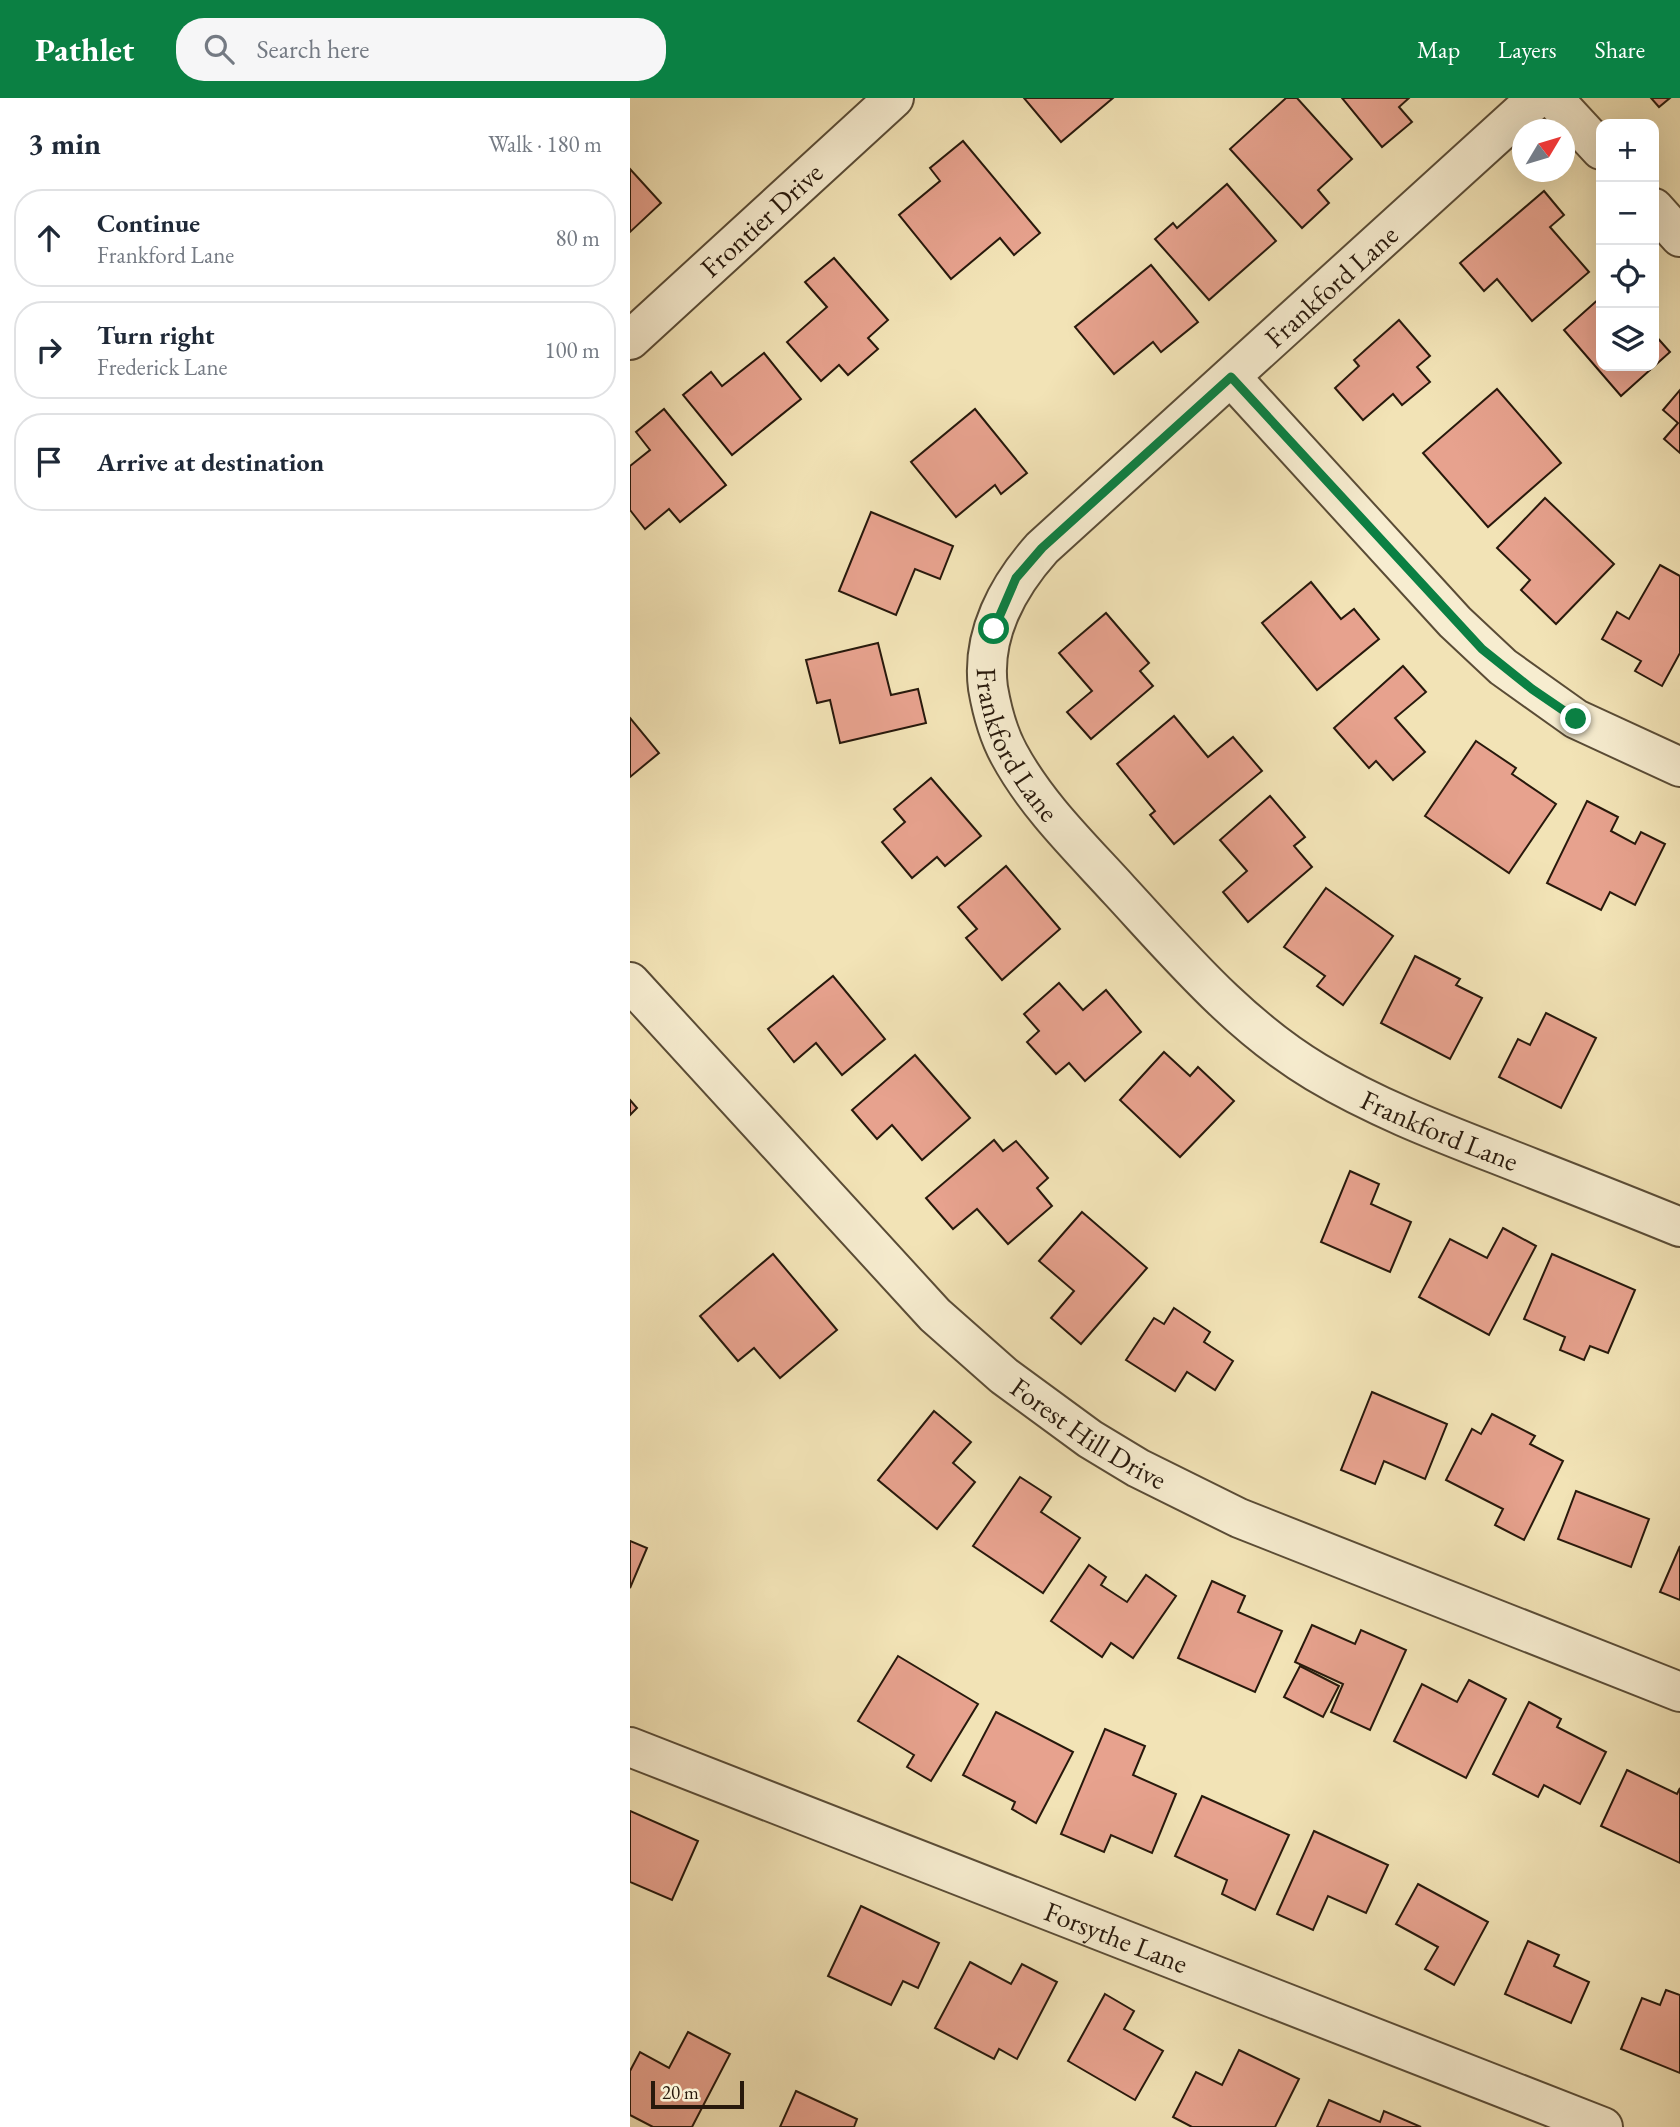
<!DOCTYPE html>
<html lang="en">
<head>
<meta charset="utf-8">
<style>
  :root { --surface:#fff; --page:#f6f6f7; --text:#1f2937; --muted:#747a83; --line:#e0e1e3; --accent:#0b8043 }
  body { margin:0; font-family:"EB Garamond",serif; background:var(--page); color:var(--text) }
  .controls { position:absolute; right:21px; top:21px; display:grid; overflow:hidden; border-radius:14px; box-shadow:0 7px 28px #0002 }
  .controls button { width:63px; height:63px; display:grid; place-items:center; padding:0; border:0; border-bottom:2px solid var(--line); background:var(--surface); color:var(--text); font:35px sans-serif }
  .compass { position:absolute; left:882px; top:21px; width:63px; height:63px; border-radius:50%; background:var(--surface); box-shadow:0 7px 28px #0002; rotate:52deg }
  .scale { position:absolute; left:21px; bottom:18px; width:93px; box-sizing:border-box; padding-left:7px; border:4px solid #28190c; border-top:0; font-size:19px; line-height:24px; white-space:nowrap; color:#28190c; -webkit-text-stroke:5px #f7edd0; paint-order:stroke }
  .stop { position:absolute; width:21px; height:21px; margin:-16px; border:5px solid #0b8043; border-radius:50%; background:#fff }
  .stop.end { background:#0b8043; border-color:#fff; box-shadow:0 2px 7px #0008 }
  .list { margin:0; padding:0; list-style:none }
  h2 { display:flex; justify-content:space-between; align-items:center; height:91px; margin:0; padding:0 28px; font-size:30px }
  h2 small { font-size:23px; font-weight:400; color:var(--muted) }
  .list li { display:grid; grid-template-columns:46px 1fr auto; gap:21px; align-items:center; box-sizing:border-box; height:98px; margin:0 14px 14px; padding:0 14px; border:2px solid var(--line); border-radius:28px }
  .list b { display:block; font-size:26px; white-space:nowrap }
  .list p { margin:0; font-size:23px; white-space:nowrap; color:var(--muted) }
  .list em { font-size:23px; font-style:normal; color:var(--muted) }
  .icon { flex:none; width:38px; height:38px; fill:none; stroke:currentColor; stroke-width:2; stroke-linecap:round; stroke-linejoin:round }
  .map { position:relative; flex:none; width:1050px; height:2029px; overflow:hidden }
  header { display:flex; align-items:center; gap:42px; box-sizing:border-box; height:98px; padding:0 35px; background:var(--accent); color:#fff }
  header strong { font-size:33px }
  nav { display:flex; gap:38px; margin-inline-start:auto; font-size:24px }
  .search { width:490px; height:63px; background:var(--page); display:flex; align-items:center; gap:18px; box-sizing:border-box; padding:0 24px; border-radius:28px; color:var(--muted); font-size:26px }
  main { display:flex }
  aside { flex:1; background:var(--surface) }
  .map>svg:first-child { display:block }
  .building { fill:#e7a28e; stroke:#28190c; stroke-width:2 }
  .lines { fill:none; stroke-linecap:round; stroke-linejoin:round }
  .minor-casing { stroke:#5a4c36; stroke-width:42 }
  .minor { stroke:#f7edd0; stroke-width:38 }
  .route { stroke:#0b8043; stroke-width:9 }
  .labels { text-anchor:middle; stroke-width:6; stroke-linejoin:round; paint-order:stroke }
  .street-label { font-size:28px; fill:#28190c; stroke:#f7edd0 }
</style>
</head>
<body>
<header>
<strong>Pathlet</strong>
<div class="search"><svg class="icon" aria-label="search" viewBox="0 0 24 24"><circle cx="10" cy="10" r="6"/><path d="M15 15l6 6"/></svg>Search here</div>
<nav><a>Map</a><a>Layers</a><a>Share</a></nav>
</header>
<main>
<aside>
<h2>3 min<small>Walk · 180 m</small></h2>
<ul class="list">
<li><svg class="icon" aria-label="ahead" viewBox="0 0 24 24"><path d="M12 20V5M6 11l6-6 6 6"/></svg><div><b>Continue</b><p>Frankford Lane</p></div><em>80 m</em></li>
<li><svg class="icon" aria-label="right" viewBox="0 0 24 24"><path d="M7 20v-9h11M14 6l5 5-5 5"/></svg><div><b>Turn right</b><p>Frederick Lane</p></div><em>100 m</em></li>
<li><svg class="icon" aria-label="arrive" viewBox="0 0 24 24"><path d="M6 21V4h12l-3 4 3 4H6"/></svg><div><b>Arrive at destination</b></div></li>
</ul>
</aside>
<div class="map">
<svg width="1050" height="2029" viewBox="0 0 1050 2029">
  <rect width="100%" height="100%" fill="#f2e3b6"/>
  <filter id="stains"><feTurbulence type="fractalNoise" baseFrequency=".00286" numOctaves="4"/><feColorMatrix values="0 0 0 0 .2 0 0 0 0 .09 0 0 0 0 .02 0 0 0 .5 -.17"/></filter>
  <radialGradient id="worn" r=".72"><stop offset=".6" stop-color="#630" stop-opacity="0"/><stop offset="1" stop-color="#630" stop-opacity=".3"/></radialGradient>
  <!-- building -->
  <g class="building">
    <path d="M394 0H483L431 44Z"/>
    <path d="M656 0H667L722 61 688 92 699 105 672 130 600 51Z"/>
    <path d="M712 0H779L769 9 782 24 752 49Z"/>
    <path d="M1021 0H1040L1029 9Z"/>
    <path d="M333 43 410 135 384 157 370 140 321 181 269 117 310 83 300 70Z"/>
    <path d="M0 71 31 105 0 134Z"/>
    <path d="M597 86 646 143 579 202 525 141 543 125 547 130Z"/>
    <path d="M914 93 934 117 920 129 959 174 902 223 867 181 854 193 830 165Z"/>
    <path d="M204 160 258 222 238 240 248 251 218 277 209 267 191 283 157 244 197 209 175 184Z"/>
    <path d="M521 167 568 224 531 254 523 244 484 276 445 229Z"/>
    <path d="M971 199V268H1024V236L1040 254 991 298 934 232Z"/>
    <path d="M769 222 800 258 787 269 800 284 772 307 763 296 733 322 705 290 729 268 724 262Z"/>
    <path d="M134 255 171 301 102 357 53 297 81 274 92 288Z"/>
    <path d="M867 291 931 365 858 429 793 355Z"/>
    <path d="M1050 292V355L1034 341 1048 325 1033 312Z"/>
    <path d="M34 311 96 387 50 424 39 411 15 431 0 412V368L20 352 6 334Z"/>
    <path d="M345 311 397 375 371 396 365 387 326 419 281 364Z"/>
    <path d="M915 400 984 466 926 526 891 492 900 482 867 450Z"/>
    <path d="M241 414 323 448 310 481 285 471 266 517 209 493Z"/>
    <path d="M1030 467 1050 478V555L1032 588 1005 573 1011 563 972 541 987 514 999 521Z"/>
    <path d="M681 484 711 521 724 511 749 541 687 592 632 525Z"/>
    <path d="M476 515 519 565 510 573 523 588 461 641 437 614 462 593 429 555Z"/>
    <path d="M248 545 261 597 288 591 296 625 210 645 200 602 187 605 176 562Z"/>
    <path d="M773 568 796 594 765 620 795 654 763 682 746 663 739 670 704 630Z"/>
    <path d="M544 618 578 659 603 639 632 673 544 746 520 717 525 713 487 666Z"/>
    <path d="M0 620 29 655 0 679Z"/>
    <path d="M846 643 886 670 882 676 926 706 879 775 795 718Z"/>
    <path d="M301 680 351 738 315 768 307 759 282 780 252 744 275 724 264 711Z"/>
    <path d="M640 698 675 739 664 748 682 769 618 824 593 794 617 773 590 742Z"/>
    <path d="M957 703 988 719 981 733 1005 746 1011 734 1035 746 1005 807 980 794 971 812 917 785Z"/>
    <path d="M376 768 430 831 372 882 336 840 347 831 328 809Z"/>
    <path d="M696 790 763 838 713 907 687 888 695 878 654 849Z"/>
    <path d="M785 858 830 881 826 887 852 900 820 961 751 925Z"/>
    <path d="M203 878 255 941 212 977 186 945 164 964 138 931Z"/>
    <path d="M429 885 453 912 476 892 511 934 455 983 439 965 426 976 397 944 409 933 394 916Z"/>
    <path d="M916 915 966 940 931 1010 869 979 888 941 900 947Z"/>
    <path d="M534 954 560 978 568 969 604 1003 550 1059 490 1002Z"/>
    <path d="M285 957 340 1020 292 1062 262 1027 247 1041 222 1012Z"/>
    <path d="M0 1002 7 1010 0 1017Z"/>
    <path d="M364 1042 373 1053 386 1043 418 1080 407 1090 422 1108 378 1146 347 1111 323 1131 296 1100Z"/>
    <path d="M720 1073 749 1086 741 1106 781 1124 760 1174 691 1144Z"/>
    <path d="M452 1114 517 1170 451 1246 421 1220 444 1193 409 1163Z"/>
    <path d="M873 1130 906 1148 859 1237 789 1199 820 1141 857 1160Z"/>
    <path d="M143 1156 207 1232 150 1280 124 1250 108 1263 70 1218Z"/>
    <path d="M922 1156 1005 1192 978 1255 960 1248 954 1262 930 1252 935 1239 894 1221Z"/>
    <path d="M544 1210 580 1234 574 1244 603 1263 585 1292 557 1274 545 1293 496 1262 524 1220 534 1226Z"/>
    <path d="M742 1294 817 1326 795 1381 754 1363 745 1386 711 1372Z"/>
    <path d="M304 1313 341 1344 323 1365 345 1384 307 1431 248 1382Z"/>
    <path d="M862 1316 905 1338 900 1346 933 1363 894 1442 865 1427 873 1411 816 1382 842 1331 851 1336Z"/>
    <path d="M390 1379 421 1399 411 1414 450 1440 413 1495 343 1448Z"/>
    <path d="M946 1393 1019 1421 1001 1469 928 1441Z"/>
    <path d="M0 1443 17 1450 0 1490Z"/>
    <path d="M1050 1448V1502L1030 1494Z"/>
    <path d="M459 1467 476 1479 471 1487 497 1504 516 1477 546 1498 503 1560 481 1545 472 1559 421 1523Z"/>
    <path d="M582 1483 615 1498 608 1514 652 1533 625 1594 548 1560Z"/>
    <path d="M682 1527 725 1546 731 1532 776 1552 740 1632 701 1614 713 1586 665 1564Z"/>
    <path d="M268 1558 348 1606 301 1683 277 1669 284 1657 228 1623Z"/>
    <path d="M670 1568 709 1588 693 1619 654 1599Z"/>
    <path d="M839 1582 876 1601 836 1680 764 1643 792 1586 827 1604Z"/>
    <path d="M899 1604 931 1621 927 1629 976 1654 950 1706 914 1687 908 1699 863 1676Z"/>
    <path d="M366 1614 443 1654 406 1725 382 1711 385 1704 333 1677Z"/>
    <path d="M475 1631 515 1648 503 1677 546 1696 522 1755 481 1737 474 1754 431 1736Z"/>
    <path d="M997 1672 1047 1696 1050 1690V1765L971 1728Z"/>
    <path d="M572 1698 659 1737 625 1812 592 1796 597 1782 545 1758Z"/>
    <path d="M0 1713 68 1743 42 1802 0 1784Z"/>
    <path d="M684 1733 758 1767 736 1815 698 1798 683 1832 647 1816Z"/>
    <path d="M788 1786 858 1824 824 1887 795 1871 808 1849 766 1826Z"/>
    <path d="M231 1808 309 1845 288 1890 273 1883 261 1907 198 1878Z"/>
    <path d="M898 1843 929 1857 924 1868 959 1884 941 1925 875 1896Z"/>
    <path d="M340 1864 381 1886 392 1866 427 1884 387 1961 369 1951 364 1961 305 1930Z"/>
    <path d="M1036 1892 1050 1897V1975L991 1951 1012 1900 1030 1907Z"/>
    <path d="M475 1896 504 1913 494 1931 533 1953 505 2002 438 1963Z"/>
    <path d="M58 1934 100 1956 62 2029H23L0 2017V1973L10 1954 39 1970Z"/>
    <path d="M609 1952 669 1981 645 2029H562L543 2019 566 1974 592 1987Z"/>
    <path d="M166 1993 227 2021 224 2029H150Z"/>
    <path d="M699 2002 750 2024 754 2013 791 2029H687Z"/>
  </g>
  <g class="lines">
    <defs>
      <g id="minor">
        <path id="s1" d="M907 0 412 450C378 488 351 537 358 590 362 613 368 636 379 656 407 708 451 750 490 793 550 858 609 928 686 974 743 1008 804 1032 866 1056 927 1080 989 1104 1050 1129"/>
        <path d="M923 0 971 52"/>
        <path d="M1024 110 1050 139"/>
        <path id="s2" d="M0 242 264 0"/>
        <path d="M601 279 825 524 873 569 946 621 1050 669"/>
        <path id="s3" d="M0 884 305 1217 374 1278 460 1341 508 1370 609 1420 1050 1594"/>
        <path id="s4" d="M0 1649 973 2029"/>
      </g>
    </defs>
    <!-- minor casing -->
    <use href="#minor" class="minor-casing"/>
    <!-- minor -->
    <use href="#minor" class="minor"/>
  </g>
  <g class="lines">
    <!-- route -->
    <path class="route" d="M364 531 386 480 412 450 601 279 852 551 902 591 946 621"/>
  </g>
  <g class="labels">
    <!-- street labels -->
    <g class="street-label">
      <text dy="10" stroke="none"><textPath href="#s2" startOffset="178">Frontier Drive</textPath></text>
      <text transform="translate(701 188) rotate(-42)" y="10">Frankford Lane</text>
      <text dy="10" stroke="none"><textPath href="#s1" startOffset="887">Frankford Lane</textPath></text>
      <text dy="10" stroke="none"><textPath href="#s1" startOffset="1475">Frankford Lane</textPath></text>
      <text dy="10" stroke="none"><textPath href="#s3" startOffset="646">Forest Hill Drive</textPath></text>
      <text dy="10" stroke="none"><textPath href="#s4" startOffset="522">Forsythe Lane</textPath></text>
    </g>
  </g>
  <rect width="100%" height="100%" filter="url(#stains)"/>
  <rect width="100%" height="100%" fill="url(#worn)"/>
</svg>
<div class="controls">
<button>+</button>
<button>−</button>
<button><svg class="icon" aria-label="locate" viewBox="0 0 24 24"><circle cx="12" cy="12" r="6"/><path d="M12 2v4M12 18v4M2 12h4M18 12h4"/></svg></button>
<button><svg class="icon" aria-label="layers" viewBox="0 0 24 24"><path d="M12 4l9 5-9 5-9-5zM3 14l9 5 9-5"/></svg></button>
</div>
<svg class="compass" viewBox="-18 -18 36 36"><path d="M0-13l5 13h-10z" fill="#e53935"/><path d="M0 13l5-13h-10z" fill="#747a83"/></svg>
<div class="scale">20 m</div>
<div class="stop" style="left:364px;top:531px"></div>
<div class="stop end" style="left:946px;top:621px"></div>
</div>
</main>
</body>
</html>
